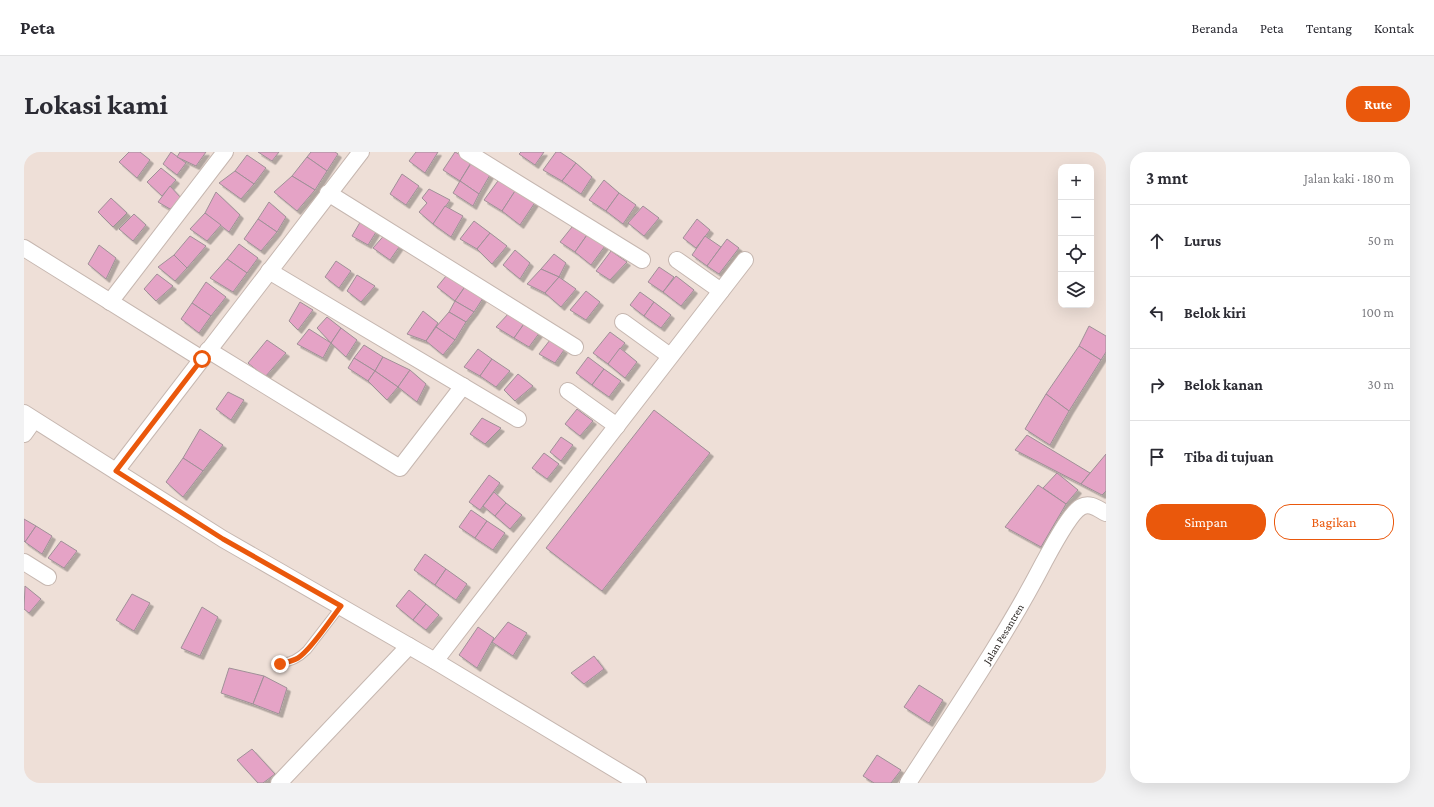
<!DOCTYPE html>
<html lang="id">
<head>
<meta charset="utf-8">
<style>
  :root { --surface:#fff; --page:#f2f2f3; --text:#2b2b33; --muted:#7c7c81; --line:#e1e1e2; --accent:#ea580c }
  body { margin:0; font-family:"Crimson Pro",serif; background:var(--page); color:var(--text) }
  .controls { position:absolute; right:12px; top:12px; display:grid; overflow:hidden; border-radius:8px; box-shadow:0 4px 16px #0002 }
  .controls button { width:36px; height:36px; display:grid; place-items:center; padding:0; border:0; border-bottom:1px solid var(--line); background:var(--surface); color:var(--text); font:20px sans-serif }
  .stop { position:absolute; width:12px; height:12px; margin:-9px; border:3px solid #ea580c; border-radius:50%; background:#fff }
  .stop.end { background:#ea580c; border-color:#fff; box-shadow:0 1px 4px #0008 }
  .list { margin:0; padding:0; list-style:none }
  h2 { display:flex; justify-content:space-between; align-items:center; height:52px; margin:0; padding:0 16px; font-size:17px }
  h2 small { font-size:13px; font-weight:400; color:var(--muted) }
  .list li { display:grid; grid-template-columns:26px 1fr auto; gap:12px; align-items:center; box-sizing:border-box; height:72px; padding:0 16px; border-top:1px solid var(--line) }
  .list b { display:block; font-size:15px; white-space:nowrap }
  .list em { font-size:13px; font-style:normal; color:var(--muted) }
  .actions { display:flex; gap:8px; padding:12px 16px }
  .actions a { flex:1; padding:9px 0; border:1px solid var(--accent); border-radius:16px; text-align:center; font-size:14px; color:var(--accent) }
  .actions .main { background:var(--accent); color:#fff }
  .icon { flex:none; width:22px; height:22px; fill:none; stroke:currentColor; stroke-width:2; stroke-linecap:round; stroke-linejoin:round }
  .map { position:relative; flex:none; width:1082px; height:631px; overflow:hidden; border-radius:16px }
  header { display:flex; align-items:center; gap:24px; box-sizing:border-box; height:56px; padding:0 20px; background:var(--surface); border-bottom:1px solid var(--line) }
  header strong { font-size:19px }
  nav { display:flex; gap:22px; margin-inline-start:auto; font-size:14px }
  .intro { display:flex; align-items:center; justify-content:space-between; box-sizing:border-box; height:96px; padding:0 24px }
  h1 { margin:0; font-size:28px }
  .button { padding:10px 18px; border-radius:16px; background:var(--accent); color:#fff; font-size:14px; font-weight:700 }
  main { display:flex; gap:24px; padding:0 24px }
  aside { flex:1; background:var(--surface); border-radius:16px; box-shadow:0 4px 16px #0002 }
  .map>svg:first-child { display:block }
  .building { fill:#e5a3c6; stroke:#9f9097; filter:url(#shadow) }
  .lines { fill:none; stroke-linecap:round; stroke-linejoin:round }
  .lane-casing { stroke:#c6b7b0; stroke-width:10 }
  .street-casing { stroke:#c6b7b0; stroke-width:18 }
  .lane { stroke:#fff; stroke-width:8 }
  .street { stroke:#fff; stroke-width:16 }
  .route { stroke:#ea580c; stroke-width:5 }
  .labels { text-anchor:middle; stroke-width:4; stroke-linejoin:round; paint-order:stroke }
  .street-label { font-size:11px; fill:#231e1b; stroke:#fcece4 }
</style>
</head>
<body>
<header>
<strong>Peta</strong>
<nav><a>Beranda</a><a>Peta</a><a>Tentang</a><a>Kontak</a></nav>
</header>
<div class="intro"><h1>Lokasi kami</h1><a class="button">Rute</a></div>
<main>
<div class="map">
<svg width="1082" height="631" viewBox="0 0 1082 631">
  <defs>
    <filter id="shadow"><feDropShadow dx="3.5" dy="3.5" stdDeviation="0" flood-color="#0004"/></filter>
  </defs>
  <rect width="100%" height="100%" fill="#eedfd7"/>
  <!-- building -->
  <g class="building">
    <path d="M105 0H116L126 8 113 26 95 10Z"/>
    <path d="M147 0 162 11 153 23 139 12Z"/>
    <path d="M156 0H182L172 14 153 5Z"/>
    <path d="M234 0H255L248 9Z"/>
    <path d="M287 0H311L314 2 303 19 283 5Z"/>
    <path d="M392 0H414L401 21 385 9Z"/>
    <path d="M431 0 448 9 436 29 419 18Z"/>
    <path d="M497 0H520L511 13 495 2Z"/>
    <path d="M532 0H536L552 11 538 29 519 18Z"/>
    <path d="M223 3 242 16 230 32 211 19Z"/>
    <path d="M283 5 303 19 291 38 268 24Z"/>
    <path d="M451 5 470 16 455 42 436 29Z"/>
    <path d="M552 11 568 25 557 42 538 29Z"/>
    <path d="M137 16 152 28 138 44 123 30Z"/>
    <path d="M211 19 230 32 217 47 195 31Z"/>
    <path d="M378 22 395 34 382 53 366 42Z"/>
    <path d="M479 22 493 36 478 59 460 48Z"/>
    <path d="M268 24 291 38 273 59 250 40Z"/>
    <path d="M580 28 595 41 582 59 565 48Z"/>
    <path d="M436 29 455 42 449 54 429 41Z"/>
    <path d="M146 34 157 46 146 57 134 50Z"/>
    <path d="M493 36 512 49 496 73 478 59Z"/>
    <path d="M405 37 426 48 409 72 395 60 403 51 398 46Z"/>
    <path d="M192 40 216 63 205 80 181 61Z"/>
    <path d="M595 41 612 53 599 72 582 59Z"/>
    <path d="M87 46 103 61 89 75 74 60Z"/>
    <path d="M245 50 262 65 253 80 234 67Z"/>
    <path d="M421 54 439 64 427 85 409 72Z"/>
    <path d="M619 54 635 66 620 84 604 71Z"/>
    <path d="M181 61 197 73 183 89 166 77Z"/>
    <path d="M110 62 122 73 109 89 95 77Z"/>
    <path d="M234 67 253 80 237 99 220 87Z"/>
    <path d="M338 67 354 77 344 93 328 84Z"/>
    <path d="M673 67 686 78 672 96 659 86Z"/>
    <path d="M450 69 466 81 453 97 436 87Z"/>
    <path d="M548 75 563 83 551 100 536 90Z"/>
    <path d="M364 79 380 88 366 108 349 96Z"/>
    <path d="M466 81 483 94 468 112 453 97Z"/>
    <path d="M563 83 581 94 567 113 551 100Z"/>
    <path d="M166 84 182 94 163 116 150 103Z"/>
    <path d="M681 84 697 95 683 114 668 103Z"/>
    <path d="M703 87 715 96 695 122 683 114Z"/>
    <path d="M215 92 234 106 223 121 203 107Z"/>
    <path d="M75 93 92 106 82 127 64 112Z"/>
    <path d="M491 98 506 111 496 127 479 113Z"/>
    <path d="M587 99 603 110 586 128 572 119Z"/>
    <path d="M530 102 542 111 535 125 517 117Z"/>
    <path d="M150 103 163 116 151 129 134 115Z"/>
    <path d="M203 107 223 121 209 140 186 126Z"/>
    <path d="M312 109 327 119 315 136 301 125Z"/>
    <path d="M635 115 650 125 639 140 624 130Z"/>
    <path d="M517 117 535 125 521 141 503 132Z"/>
    <path d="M427 118 445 129 431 149 413 135Z"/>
    <path d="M133 122 149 134 132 149 120 137Z"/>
    <path d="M333 123 351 134 337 150 323 139Z"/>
    <path d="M652 124 670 138 657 154 639 140Z"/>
    <path d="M535 125 552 137 537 155 521 141Z"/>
    <path d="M445 129 463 140 450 160 431 149Z"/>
    <path d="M182 130 202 145 187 164 168 151Z"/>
    <path d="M562 139 576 150 562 168 546 158Z"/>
    <path d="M616 140 630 150 620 164 606 153Z"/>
    <path d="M431 149 450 160 442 170 425 160Z"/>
    <path d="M276 150 289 158 274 178 265 169Z"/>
    <path d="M630 150 647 163 637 176 620 164Z"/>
    <path d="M168 151 187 164 175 181 157 167Z"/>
    <path d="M399 159 414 171 402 189 383 182Z"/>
    <path d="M425 160 442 170 431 188 412 175Z"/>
    <path d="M486 160 502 169 490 186 472 175Z"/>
    <path d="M303 165 317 176 307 191 293 176Z"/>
    <path d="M502 169 516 180 505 195 490 186Z"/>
    <path d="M1065 174 1082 184V200L1077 208 1055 194Z"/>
    <path d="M412 175 431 188 419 203 402 189Z"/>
    <path d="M317 176 333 188 322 205 307 191Z"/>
    <path d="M285 177 307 191 299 206 273 192Z"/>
    <path d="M586 180 601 191 584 212 569 201Z"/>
    <path d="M243 188 262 201 241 225 224 211Z"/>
    <path d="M526 188 540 198 531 211 515 202Z"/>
    <path d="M340 193 359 205 351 219 330 206Z"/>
    <path d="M1055 194 1077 208 1045 259 1022 242Z"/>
    <path d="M596 196 613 210 601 226 584 212Z"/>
    <path d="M454 197 468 207 456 224 440 215Z"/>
    <path d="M359 205 386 218 374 235 351 219Z"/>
    <path d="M564 205 580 217 568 233 552 221Z"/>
    <path d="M330 206 351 219 344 229 324 216Z"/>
    <path d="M468 207 486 219 472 235 456 224Z"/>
    <path d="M580 217 597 229 585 245 568 233Z"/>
    <path d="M386 218 402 232 393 250 374 235Z"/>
    <path d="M351 219 374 235 363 248 344 229Z"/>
    <path d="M494 222 509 234 491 249 480 238Z"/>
    <path d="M204 240 220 248 207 268 192 257Z"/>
    <path d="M1022 242 1045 259 1026 293 1001 277Z"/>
    <path d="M553 257 569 269 556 284 541 272Z"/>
    <path d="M630 258 686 301 578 439 522 396Z"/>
    <path d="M458 266 477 276 461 292 446 282Z"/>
    <path d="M176 277 199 293 179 319 159 306Z"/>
    <path d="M1003 283 1066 321 1057 332 991 298Z"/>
    <path d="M537 285 549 293 537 309 526 300Z"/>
    <path d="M520 301 535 312 523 327 508 316Z"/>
    <path d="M1082 302V339L1078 343 1057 332Z"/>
    <path d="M159 306 179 319 159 345 142 330Z"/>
    <path d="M1033 321 1054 338 1042 352 1019 336Z"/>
    <path d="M465 323 476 331 456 358 445 350Z"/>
    <path d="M1014 333 1042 352 1017 395 981 375Z"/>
    <path d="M470 340 482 351 471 364 459 354Z"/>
    <path d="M482 351 498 363 486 377 471 364Z"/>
    <path d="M447 358 463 369 451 386 435 375Z"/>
    <path d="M0 367 12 374 1 390 0 389Z"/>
    <path d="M463 369 481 381 469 398 451 386Z"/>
    <path d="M12 374 28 384 18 402 1 390Z"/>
    <path d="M37 389 53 399 40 416 24 406Z"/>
    <path d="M401 402 422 417 411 433 390 418Z"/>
    <path d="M422 417 443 432 432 448 411 433Z"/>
    <path d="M1 434 17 447 5 461 0 457Z"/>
    <path d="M385 438 402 452 389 468 372 454Z"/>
    <path d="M108 442 126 451 110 479 92 468Z"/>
    <path d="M402 452 415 463 402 478 389 468Z"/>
    <path d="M178 455 194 465 176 504 157 496Z"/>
    <path d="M484 470 503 481 489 504 468 490Z"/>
    <path d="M454 475 470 486 453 516 435 503Z"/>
    <path d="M570 504 580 517 560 532 547 521Z"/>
    <path d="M205 516 240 524 229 552 197 541Z"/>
    <path d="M240 524 263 536 255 562 229 552Z"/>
    <path d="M895 533 919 548 905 571 880 555Z"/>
    <path d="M228 597 251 622 239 631H234L213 608Z"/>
    <path d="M853 603 877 618 867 631H850L839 624Z"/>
  </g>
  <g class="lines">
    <defs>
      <path id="lane" d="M256 512C268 509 274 507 283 498L317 454"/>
      <g id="street">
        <path d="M443 0 618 108"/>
        <path d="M304 41 551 195"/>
        <path d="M0 96 178 207"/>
        <path d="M653 108 697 139"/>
        <path d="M245 119 494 267"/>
        <path d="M86 150 201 0"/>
        <path d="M599 170 646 204"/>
        <path d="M184 198 376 316 439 234"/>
        <path d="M544 239 593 274"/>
        <path d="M0 261 199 387 411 509 614 631"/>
        <path d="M0 282 10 268"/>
        <path d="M92 319 337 0"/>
        <path d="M0 410 24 425"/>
        <path d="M411 509 721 108"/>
        <path d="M255 631 385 494"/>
        <path id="s1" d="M884 631C931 558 980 487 1020 410 1027 397 1046 361 1057 355 1066 350 1074 357 1082 361"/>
      </g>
    </defs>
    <!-- lane casing -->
    <use href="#lane" class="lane-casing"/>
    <!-- street casing -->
    <use href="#street" class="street-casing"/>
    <!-- lane -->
    <use href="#lane" class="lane"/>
    <!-- street -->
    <use href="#street" class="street"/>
  </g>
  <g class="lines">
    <!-- route -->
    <path class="route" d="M178 207 92 319 199 387 317 454C307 467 287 498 274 506 269 509 263 510 256 512"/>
  </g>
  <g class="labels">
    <!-- street labels -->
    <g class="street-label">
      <text dy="4" stroke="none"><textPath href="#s1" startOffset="177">Jalan Pesantren</textPath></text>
    </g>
  </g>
</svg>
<div class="controls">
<button>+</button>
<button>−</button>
<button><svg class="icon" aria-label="locate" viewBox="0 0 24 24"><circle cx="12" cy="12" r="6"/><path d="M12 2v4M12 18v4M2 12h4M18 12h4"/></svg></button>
<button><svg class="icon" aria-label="layers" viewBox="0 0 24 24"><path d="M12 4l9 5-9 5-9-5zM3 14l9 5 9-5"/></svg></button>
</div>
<div class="stop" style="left:178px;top:207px"></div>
<div class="stop end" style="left:256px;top:512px"></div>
</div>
<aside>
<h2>3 mnt<small>Jalan kaki · 180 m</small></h2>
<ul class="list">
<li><svg class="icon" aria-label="ahead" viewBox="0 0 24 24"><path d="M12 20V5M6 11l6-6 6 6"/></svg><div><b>Lurus</b></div><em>50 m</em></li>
<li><svg class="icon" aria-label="left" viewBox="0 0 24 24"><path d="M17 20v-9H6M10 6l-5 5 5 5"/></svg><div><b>Belok kiri</b></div><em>100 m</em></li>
<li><svg class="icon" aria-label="right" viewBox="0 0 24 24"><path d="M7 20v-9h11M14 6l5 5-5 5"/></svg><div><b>Belok kanan</b></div><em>30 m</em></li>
<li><svg class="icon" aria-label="arrive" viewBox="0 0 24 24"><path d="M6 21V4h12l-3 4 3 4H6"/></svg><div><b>Tiba di tujuan</b></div></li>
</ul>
<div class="actions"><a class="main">Simpan</a><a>Bagikan</a></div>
</aside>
</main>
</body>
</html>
